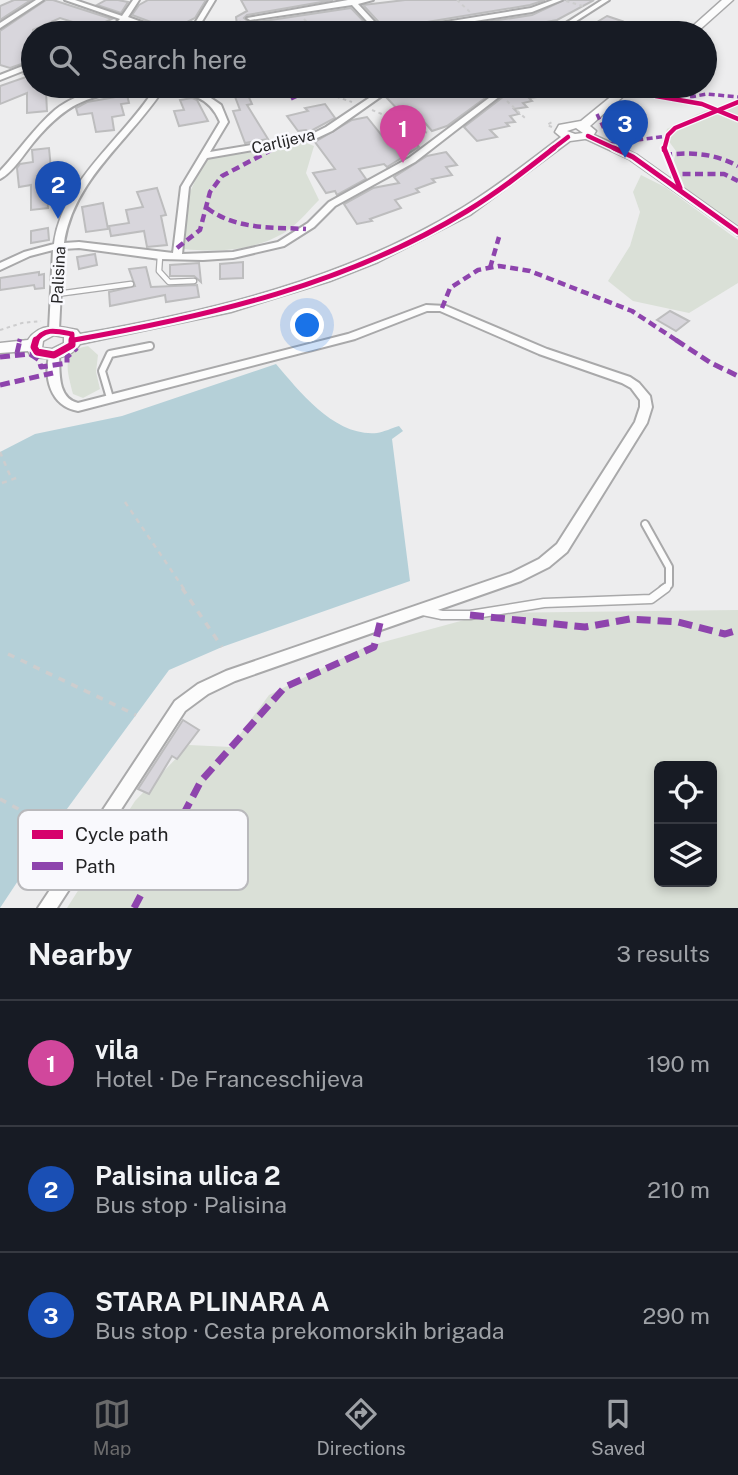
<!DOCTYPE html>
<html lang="en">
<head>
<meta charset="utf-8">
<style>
  :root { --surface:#171b24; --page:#20242c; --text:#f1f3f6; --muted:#9ea1a6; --line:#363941; --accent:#6a6a6b }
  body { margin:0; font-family:"Public Sans",sans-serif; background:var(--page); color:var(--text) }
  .controls { position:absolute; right:21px; bottom:21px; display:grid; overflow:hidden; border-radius:10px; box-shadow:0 4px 10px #0003 }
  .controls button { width:63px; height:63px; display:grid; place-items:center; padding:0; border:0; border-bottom:2px solid var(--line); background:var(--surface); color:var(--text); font:35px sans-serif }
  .you { position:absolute; left:308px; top:326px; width:24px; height:24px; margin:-18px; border:5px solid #fff; border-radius:50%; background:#1a73e8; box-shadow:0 0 0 10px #1a73e833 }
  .badge { display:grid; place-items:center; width:46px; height:46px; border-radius:50%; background:var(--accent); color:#fff; font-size:23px; font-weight:700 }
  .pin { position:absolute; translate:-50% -58px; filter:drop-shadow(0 2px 4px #0008) }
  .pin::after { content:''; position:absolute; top:37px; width:24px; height:21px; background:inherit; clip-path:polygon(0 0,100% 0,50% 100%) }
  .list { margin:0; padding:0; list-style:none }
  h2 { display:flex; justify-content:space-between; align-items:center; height:91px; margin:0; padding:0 28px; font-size:30px }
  h2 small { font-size:23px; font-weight:400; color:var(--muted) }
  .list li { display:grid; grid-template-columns:46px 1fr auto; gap:21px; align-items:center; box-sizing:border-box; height:126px; padding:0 28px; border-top:2px solid var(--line) }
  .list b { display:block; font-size:26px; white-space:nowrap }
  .list p { margin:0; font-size:23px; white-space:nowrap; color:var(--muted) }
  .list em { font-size:23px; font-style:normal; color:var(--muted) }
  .icon { flex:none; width:38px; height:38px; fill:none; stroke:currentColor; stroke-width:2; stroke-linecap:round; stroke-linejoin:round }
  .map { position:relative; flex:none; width:738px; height:908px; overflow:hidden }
  .search { position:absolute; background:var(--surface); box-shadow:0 4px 10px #0003; left:21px; right:21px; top:21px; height:77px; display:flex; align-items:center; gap:18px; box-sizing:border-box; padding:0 24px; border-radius:38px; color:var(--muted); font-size:26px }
  .sheet { height:469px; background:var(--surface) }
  nav { display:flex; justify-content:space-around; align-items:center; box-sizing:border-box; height:98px; border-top:2px solid var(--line); background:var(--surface); font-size:19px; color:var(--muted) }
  nav a { display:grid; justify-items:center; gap:4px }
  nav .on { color:var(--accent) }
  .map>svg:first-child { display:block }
  .green { fill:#dae0d7; fill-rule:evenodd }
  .water { fill:#b5d0d8 }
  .building { fill:#d8d6dc; stroke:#bdbdbe; stroke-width:2 }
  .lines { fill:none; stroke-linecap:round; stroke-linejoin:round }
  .service-far2-casing { stroke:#a9a9aa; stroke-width:7 }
  .service-far1-casing { stroke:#a9a9aa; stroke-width:10 }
  .service-casing { stroke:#a9a9aa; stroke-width:11 }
  .minor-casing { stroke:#a9a9aa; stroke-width:4 }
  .secondary-casing { stroke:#a9a9aa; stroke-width:3 }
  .path-far2 { stroke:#cdcdce; stroke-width:2; stroke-dasharray:3.5 3.5; stroke-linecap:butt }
  .path-far1 { stroke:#cdcdce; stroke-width:2.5; stroke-dasharray:5 5; stroke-linecap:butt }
  .path { stroke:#cdcdce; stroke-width:3.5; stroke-dasharray:7 7; stroke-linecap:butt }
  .service-far2 { stroke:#fcfcfc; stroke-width:4.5 }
  .service-far1 { stroke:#fcfcfc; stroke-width:6 }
  .service { stroke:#fcfcfc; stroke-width:8 }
  .minor { fill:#fcfcfc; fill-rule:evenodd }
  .secondary { fill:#fcfcfc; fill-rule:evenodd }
  .quiet-far3 { stroke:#8e44ad; stroke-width:3.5; stroke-dasharray:6 3.5; stroke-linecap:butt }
  .quiet-far2 { stroke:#8e44ad; stroke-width:4.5; stroke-dasharray:8 4.5; stroke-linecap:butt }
  .quiet-far1 { stroke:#8e44ad; stroke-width:5; stroke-dasharray:10 5; stroke-linecap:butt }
  .quiet { stroke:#8e44ad; stroke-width:7; stroke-dasharray:14 7; stroke-linecap:butt }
  .cycleway-far2-casing { stroke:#f9f9fd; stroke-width:7 }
  .cycleway-far1-casing { stroke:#f9f9fd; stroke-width:9 }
  .cycleway-casing { stroke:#f9f9fd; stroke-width:11 }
  .cycleway-far2 { stroke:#d6006c; stroke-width:4.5 }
  .cycleway-far1 { stroke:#d6006c; stroke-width:5 }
  .cycleway { stroke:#d6006c; stroke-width:7 }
  .labels { text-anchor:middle; stroke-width:5; stroke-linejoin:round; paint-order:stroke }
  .far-street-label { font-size:16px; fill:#242425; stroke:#f9f9fd }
  .key { fill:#f9f9fd; stroke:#b9b9bc; stroke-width:2 }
  .key-label { font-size:19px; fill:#242425 }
</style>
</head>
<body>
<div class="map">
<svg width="738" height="908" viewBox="0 0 738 908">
  <rect width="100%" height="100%" fill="#ededee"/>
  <!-- green -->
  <g class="green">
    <path d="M738 103V228L670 179 676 151 665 136 667 129C689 119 713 104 738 103Z"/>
    <path d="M304 142 314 146 306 173 319 200C310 209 301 220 291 228 262 250 219 253 184 249L190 192 205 159Z"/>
    <path d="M641 175 665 187 738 240V283L689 313 633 301 608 281 630 246 640 212 633 192Z"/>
    <path d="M88 346 98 355 96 372 100 389 83 398 73 394C68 373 59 350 88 346Z"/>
    <path d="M738 610V908H67L135 801 189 745 231 747 269 695 365 647 490 613ZM659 766H712V882H659Z"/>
  </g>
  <!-- water -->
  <path class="water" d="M276 364C300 392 335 437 377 433 384 432 392 428 399 426L403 431 392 439 410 581 222 647 169 670 53 828 0 908V452L35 434 122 416Z"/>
  <!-- building -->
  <g class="building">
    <path d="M14 0H31L0 20V6Z"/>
    <path d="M46 0H53L112 19 92 28 60 18 33 30V60L10 68 0 65V31Z"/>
    <path d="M106 0H118L128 2 121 13 97 5Z"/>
    <path d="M148 0H206L195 18 172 30 132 15 139 5Z"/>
    <path d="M241 0H333L247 15 244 18 250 23 351 8 372 30 352 33H238L236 17 247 11Z"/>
    <path d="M405 0H545L530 5 385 29 363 5Z"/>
    <path d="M564 0H594L557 20 546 22 553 27 548 33H536L529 27 487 33H413L532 15Z"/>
    <path d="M607 16 622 21 602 33H579Z"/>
    <path d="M33 70V87L46 92 47 111 27 113V93L0 104V86L29 76 24 74Z"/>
    <path d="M231 86H244L252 104 247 105 268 139 245 143 233 111 240 110Z"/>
    <path d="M398 86H421L430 96 456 91 451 86H491L492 93 447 126 432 131 414 110 400 112 386 97Z"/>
    <path d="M526 87 537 97 529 98 532 101 523 103 527 107 514 109 519 114 510 116 515 122 506 123 509 126 490 130 497 137 477 141 464 127 512 90Z"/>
    <path d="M127 95 129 103 121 104 124 115 112 117 114 130 96 132 92 113 78 115 76 108 87 102Z"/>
    <path d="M192 98 197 100 208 121 179 126 174 111 184 110 180 100Z"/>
    <path d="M325 104 335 118 309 132 306 130 298 131 287 116 308 111 305 108Z"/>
    <path d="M367 117 383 137 409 136 419 147 387 167 384 164 359 169 366 179 337 195 335 191 326 193 313 173 335 169 315 142 352 120Z"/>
    <path d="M49 148 51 169 58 168 61 191 47 193 48 208 31 210V185L19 187 17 168 20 164 33 162 32 150Z"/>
    <path d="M446 152 457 165 446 167 452 175 432 179 435 182 416 189 419 192 395 200 401 208 370 219 372 221 357 224 344 204 373 188 399 183 394 177 427 156Z"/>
    <path d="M157 188 166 215 161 216 167 245 147 247 144 231 111 236 109 226 129 223 126 210 143 207 137 192Z"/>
    <path d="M103 203 108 229 86 232 82 207Z"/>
    <path d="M48 228 49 240 31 243V231Z"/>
    <path d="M95 254 97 265 79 269 77 257Z"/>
    <path d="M243 262V278L220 279V264Z"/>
    <path d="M199 263 201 282 194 276H170V265Z"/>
    <path d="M146 267 151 287 197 285 199 297 166 302 165 295 110 306 109 292 135 286 129 269Z"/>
    <path d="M39 272V275L44 274V288L35 289 34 285 0 290V278Z"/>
    <path d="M670 311 689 321 676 331 657 320Z"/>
    <path d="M183 720 199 730 177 759 172 756 149 794 138 789Z"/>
  </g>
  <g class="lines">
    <defs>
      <g id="service-far2">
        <path d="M160 256 159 271 169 282 194 281"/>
        <path d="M57 294 131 284"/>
      </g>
      <g id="service-far1">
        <path d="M110 398 102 371 110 354 150 346"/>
        <path d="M645 524 669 567V585L663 589"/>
      </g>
      <path id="service" d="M423 611 442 615H470L544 603 651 599 666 588"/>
      <g id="minor">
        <path d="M36 0H43L0 28V23Z"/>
        <path d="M65 0H75L122 16 133 0H139L128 17 172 33H163L125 21 113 33H106L120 19Z"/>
        <path d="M209 0H215L195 33H189Z"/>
        <path d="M348 0H373L358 4 384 32 531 8 553 0H562L532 12 398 33H378L352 5 250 20 247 18Z"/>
        <path d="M602 0H609L570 25 563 33H556L566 23Z"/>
        <path d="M33 62V67L0 80V75Z"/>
        <path d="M165 86 205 94 221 105 228 122 210 152 310 135 326 127 387 86H396L332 131 315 139 207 158 189 187 182 254 233 252 278 242 308 223 329 202 409 158 505 86H513L415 162 335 206 314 227 284 246 233 258 203 260 160 259 79 248 63 249 59 330 58 332H50L49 330 53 250 30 256 0 270V263L24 252 54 244C63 180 120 142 154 90 96 93 72 96 33 143 24 154 13 172 0 179V171C19 151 34 128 55 110 83 87 130 84 165 86ZM162 91C188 93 209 95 220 122L181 187 173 253 79 242 64 243C74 179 128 142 162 91Z"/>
        <path d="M312 86H321L311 93H305V89Z"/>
        <path d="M585 134H591L636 155 738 228V235L630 159 585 138Z"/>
        <path d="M426 305 446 306 547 349 630 377 639 383 650 396 652 407 647 423 567 552 549 567 521 581 235 681 208 694 185 711 57 908H38L175 701 198 684 226 671 511 573 539 559 557 544 635 422 640 407V400L631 388 622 383 539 354 440 311H427L355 339 78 411C50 406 43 377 50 352H58L59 355C60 372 57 398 78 403L348 334Z"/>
      </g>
      <g id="secondary">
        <path d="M722 0H733L696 33H685Z"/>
        <path d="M624 86H635L590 126 596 131 592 138 570 141 470 215 378 262 330 281 231 312 80 344C69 361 49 360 31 356L28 351 0 353V343L28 340C40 322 59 326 77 330L80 334C213 311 345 279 462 208 497 187 529 161 561 137L555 132 559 125 581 121ZM576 128 583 133 575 134 567 131ZM54 335 64 337V343L52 349 42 348 43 341Z"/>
      </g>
    </defs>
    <!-- service-far2 casing -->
    <use href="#service-far2" class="service-far2-casing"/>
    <!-- service-far1 casing -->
    <use href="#service-far1" class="service-far1-casing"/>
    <!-- service casing -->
    <use href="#service" class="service-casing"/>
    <!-- minor casing -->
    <use href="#minor" class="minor-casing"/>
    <!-- secondary casing -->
    <use href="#secondary" class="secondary-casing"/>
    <!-- path-far2 -->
    <g class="path-far2">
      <path d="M457 0 470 12"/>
      <path d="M566 1 583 6"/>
      <path d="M304 19 316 33"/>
      <path d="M486 26 495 33"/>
      <path d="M238 33 234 25 241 21"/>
      <path d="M323 92 352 102"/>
      <path d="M507 101 525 118"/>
      <path d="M372 110 430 134"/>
      <path d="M552 127 547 125 554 121"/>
      <path d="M0 330 22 323 41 321"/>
    </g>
    <!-- path-far1 -->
    <g class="path-far1">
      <path d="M0 452 12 480"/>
      <path d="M2 483 19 477"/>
      <path d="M125 502 184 589"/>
    </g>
    <!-- path -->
    <g class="path">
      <path d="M182 588 222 647"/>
      <path d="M8 654 136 715"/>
      <path d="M0 799 53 828"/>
    </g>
    <!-- service-far2 -->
    <use href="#service-far2" class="service-far2"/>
    <!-- service-far1 -->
    <use href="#service-far1" class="service-far1"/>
    <!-- service -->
    <use href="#service" class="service"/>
    <!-- minor -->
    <use href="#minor" class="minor"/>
    <!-- secondary -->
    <use href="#secondary" class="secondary"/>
    <!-- quiet-far3 -->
    <g class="quiet-far3">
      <path d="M431 86 436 91 453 89"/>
      <path d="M690 97 707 94 738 97"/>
      <path d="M291 99 308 91"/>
      <path d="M597 114 604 129 622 143"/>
      <path d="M609 144 667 136"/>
      <path d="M271 150 284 143"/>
    </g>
    <!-- quiet-far2 -->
    <g class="quiet-far2">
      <path d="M664 155C691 152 714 153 738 166"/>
      <path d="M670 174H724L738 181"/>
      <path d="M207 208C236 230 271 227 306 229"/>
      <path d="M177 248 200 230 210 192 222 176 275 148"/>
      <path d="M490 268 499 237"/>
      <path d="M442 308 450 288 478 270 499 266 530 271 632 311 679 342"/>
      <path d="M19 342 20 339"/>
    </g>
    <!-- quiet-far1 -->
    <g class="quiet-far1">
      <path d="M676 340 711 363 738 376"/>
      <path d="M17 353 20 340"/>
      <path d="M0 357 30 354 39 360 41 367 67 363V357L77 348"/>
      <path d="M0 385 53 373"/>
    </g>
    <!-- quiet -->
    <g class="quiet">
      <path d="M470 615 585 627 630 619 678 622 725 634 738 630"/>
      <path d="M134 908 201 781 285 687 374 647 380 623"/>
    </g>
    <defs>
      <g id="cycleway-far2">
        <path d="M637 86 656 96 702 104 738 119"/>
        <path d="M588 136 618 150"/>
        <path d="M551 150 568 137"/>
        <path d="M664 150 668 135 675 128 738 102"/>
      </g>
      <g id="cycleway-far1">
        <path d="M614 148 633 157 738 232"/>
        <path d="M664 148 680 188"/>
        <path d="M74 340C210 316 348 284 467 211 498 192 526 170 554 148"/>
        <path d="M35 342C44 327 57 331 72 334V342"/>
      </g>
      <path id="cycleway" d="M36 340 34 347 37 352 54 355 72 345V340"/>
    </defs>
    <!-- cycleway-far2 casing -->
    <use href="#cycleway-far2" class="cycleway-far2-casing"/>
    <!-- cycleway-far1 casing -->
    <use href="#cycleway-far1" class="cycleway-far1-casing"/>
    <!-- cycleway casing -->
    <use href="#cycleway" class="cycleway-casing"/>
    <!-- cycleway-far2 -->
    <use href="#cycleway-far2" class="cycleway-far2"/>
    <!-- cycleway-far1 -->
    <use href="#cycleway-far1" class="cycleway-far1"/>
    <!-- cycleway -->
    <use href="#cycleway" class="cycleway"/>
  </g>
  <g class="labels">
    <!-- far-street labels -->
    <g class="far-street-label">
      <text transform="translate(283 141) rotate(-13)" y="6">Carlijeva</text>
      <text transform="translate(58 275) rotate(-87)" y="6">Palisina</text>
    </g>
  </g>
  <!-- legend -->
  <rect x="18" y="810" width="230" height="80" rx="10" class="key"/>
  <rect x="32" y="830" width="31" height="9" fill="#d6006c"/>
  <rect x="32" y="862" width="31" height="8" fill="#8e44ad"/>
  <g class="key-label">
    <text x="75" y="841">Cycle path</text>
    <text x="75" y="873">Path</text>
  </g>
</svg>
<div class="controls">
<button><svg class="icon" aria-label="locate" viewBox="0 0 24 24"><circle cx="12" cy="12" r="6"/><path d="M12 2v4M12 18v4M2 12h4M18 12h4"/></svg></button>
<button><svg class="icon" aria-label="layers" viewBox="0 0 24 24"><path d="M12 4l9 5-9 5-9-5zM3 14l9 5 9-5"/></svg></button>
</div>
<div class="you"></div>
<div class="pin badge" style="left:403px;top:163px;background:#d1479c">1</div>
<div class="pin badge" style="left:58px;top:219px;background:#1a4fb4">2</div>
<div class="pin badge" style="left:625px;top:158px;background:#1a4fb4">3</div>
<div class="search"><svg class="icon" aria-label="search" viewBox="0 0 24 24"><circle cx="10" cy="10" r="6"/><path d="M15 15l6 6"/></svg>Search here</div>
</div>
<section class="sheet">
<h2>Nearby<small>3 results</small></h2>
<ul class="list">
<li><span class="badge" style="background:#d1479c">1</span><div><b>vila</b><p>Hotel · De Franceschijeva</p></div><em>190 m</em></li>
<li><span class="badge" style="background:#1a4fb4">2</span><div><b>Palisina ulica 2</b><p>Bus stop · Palisina</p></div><em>210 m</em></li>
<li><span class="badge" style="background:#1a4fb4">3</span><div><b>STARA PLINARA A</b><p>Bus stop · Cesta prekomorskih brigada</p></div><em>290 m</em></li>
</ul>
</section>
<nav>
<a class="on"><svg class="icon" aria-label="map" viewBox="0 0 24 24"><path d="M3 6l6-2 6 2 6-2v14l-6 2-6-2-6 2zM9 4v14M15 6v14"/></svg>Map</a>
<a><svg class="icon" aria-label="directions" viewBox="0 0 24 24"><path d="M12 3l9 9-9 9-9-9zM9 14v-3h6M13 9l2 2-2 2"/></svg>Directions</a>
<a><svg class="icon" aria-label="saved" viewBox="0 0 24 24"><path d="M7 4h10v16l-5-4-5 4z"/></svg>Saved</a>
</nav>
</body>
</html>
